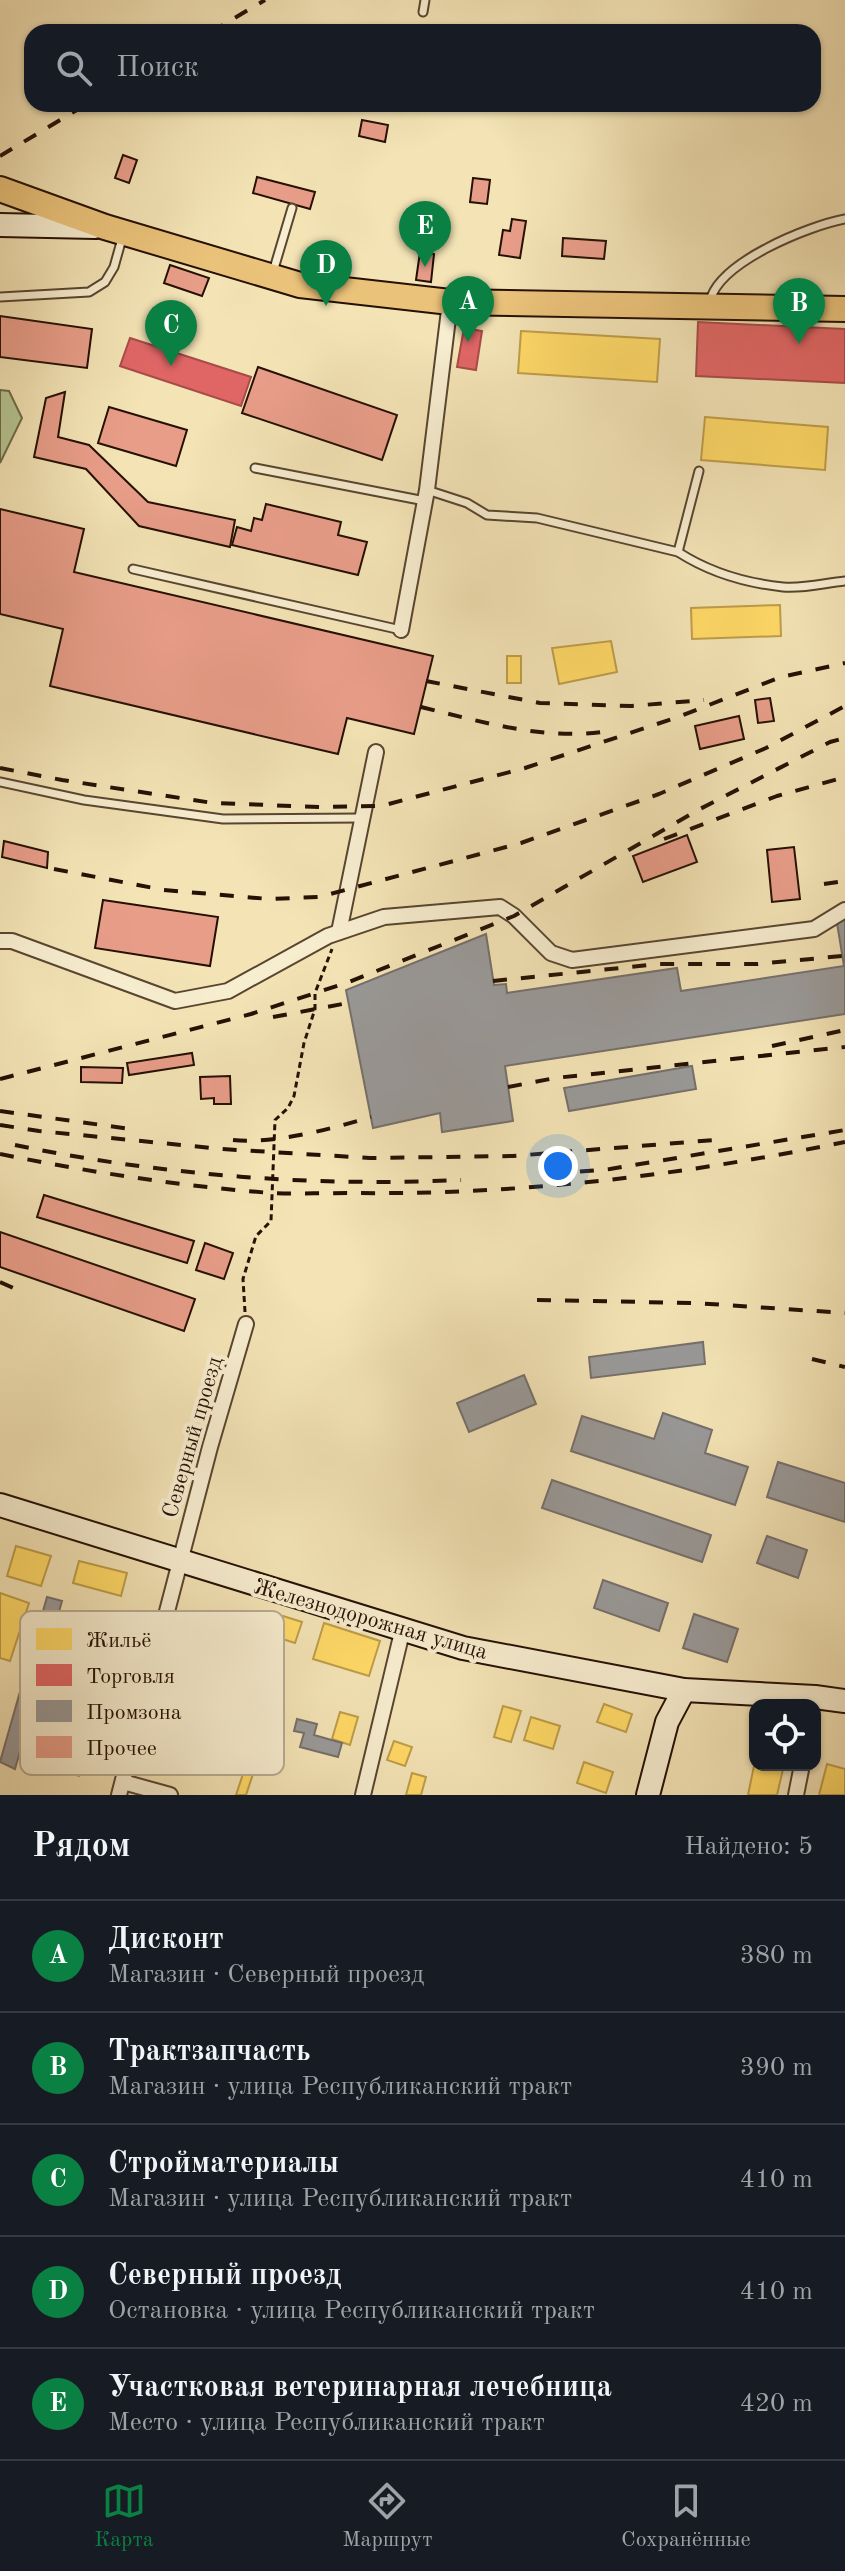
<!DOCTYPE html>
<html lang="ru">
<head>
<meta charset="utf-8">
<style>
  :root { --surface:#171b24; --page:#242831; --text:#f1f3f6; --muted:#9ea1a6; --line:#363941; --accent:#0b8043 }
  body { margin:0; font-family:"Old Standard TT",serif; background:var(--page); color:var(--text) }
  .controls { position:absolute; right:24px; bottom:24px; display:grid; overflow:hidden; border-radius:16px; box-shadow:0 2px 6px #0004 }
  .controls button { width:72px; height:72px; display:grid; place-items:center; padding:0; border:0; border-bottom:2px solid var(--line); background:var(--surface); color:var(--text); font:40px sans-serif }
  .you { position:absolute; left:558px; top:1166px; width:28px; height:28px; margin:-20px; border:6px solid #fff; border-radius:50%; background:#1a73e8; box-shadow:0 0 0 12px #1a73e833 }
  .badge { display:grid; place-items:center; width:52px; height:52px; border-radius:50%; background:var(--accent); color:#fff; font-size:26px; font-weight:700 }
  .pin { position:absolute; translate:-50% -66px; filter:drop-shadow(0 2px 4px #0008) }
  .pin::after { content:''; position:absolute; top:42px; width:28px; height:24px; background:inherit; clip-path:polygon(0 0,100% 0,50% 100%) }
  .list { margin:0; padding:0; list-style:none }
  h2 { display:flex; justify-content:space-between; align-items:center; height:104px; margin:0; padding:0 32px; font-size:34px }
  h2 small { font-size:26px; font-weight:400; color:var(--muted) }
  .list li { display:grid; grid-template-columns:52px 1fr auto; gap:24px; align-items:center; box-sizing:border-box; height:112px; padding:0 32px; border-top:2px solid var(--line) }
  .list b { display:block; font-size:30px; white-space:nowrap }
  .list p { margin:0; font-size:26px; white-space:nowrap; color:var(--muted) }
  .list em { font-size:26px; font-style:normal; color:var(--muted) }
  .icon { flex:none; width:44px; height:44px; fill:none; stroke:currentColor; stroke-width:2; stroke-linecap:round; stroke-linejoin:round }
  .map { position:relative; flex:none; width:845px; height:1795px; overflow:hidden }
  .search { position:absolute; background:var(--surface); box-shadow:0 2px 6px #0004; left:24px; right:24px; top:24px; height:88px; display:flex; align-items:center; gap:20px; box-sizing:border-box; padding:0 28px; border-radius:24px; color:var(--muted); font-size:30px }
  .sheet { height:664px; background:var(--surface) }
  nav { display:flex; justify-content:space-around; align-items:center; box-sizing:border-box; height:112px; border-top:2px solid var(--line); background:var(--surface); font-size:22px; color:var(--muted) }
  nav a { display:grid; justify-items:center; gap:4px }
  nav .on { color:var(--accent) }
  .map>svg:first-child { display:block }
  .green { fill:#b6c591; stroke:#6e6a4a; stroke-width:2 }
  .homes { fill:#ffd966; stroke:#be9d49; stroke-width:2 }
  .shops { fill:#e06666; stroke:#a84c49; stroke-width:2 }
  .industry { fill:#999; stroke:#76706c; stroke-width:2 }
  .building { fill:#e89d89; stroke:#251004; stroke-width:2 }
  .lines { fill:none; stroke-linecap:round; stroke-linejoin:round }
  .lane-casing { stroke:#584530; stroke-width:11 }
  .street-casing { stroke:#584530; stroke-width:18 }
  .secondary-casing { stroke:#251004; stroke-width:26 }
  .primary-casing { stroke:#251004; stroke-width:28 }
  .path { stroke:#251004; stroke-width:3; stroke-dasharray:6 4; stroke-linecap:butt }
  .lane { stroke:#f7edcf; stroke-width:7 }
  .street { stroke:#f7edcf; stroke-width:14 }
  .secondary { stroke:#f7edcf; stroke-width:22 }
  .primary { stroke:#eac27a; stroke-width:24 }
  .rail { stroke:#251004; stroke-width:4; stroke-dasharray:14 14; stroke-linecap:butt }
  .labels { text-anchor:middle; stroke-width:8; stroke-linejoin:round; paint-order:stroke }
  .street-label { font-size:22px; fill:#251004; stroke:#f7edcf }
  .key { fill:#f7edcf; stroke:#b8ab92; stroke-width:2 }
  .key-label { font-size:22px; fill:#251004 }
</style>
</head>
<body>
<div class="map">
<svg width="845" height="1795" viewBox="0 0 845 1795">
  <rect width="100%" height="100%" fill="#f3e3b5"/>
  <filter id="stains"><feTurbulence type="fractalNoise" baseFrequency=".0025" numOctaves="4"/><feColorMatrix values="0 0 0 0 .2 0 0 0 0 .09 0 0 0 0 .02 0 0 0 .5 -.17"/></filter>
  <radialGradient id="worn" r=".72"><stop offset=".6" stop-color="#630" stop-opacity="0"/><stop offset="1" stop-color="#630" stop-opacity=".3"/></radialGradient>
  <!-- green -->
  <path class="green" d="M0 390 9 391 22 418 0 463Z"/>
  <!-- homes -->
  <g class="homes">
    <path d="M521 331 660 339 657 382 518 373Z"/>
    <path d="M705 417 828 427 825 470 701 460Z"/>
    <path d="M780 605 781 636 692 639 691 608Z"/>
    <path d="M611 641 617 672 559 684 552 648Z"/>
    <rect x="507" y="656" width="14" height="27"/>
    <path d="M16 1546 51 1556 41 1586 7 1576Z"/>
    <path d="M79 1561 127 1573 121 1596 73 1583Z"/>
    <path d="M0 1593 29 1603 10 1661 0 1658Z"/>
    <path d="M283 1616 302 1622 295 1643 276 1637Z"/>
    <path d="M324 1623 380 1641 369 1676 313 1659Z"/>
    <path d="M604 1704 632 1714 626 1732 597 1722Z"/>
    <path d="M503 1706 521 1711 511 1742 494 1737Z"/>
    <path d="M340 1712 358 1717 350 1745 332 1739Z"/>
    <path d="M531 1717 560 1726 553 1749 524 1740Z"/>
    <path d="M59 1738 87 1746 79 1776 50 1767Z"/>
    <path d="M394 1741 412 1747 405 1766 387 1760Z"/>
    <path d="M248 1759 257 1762 246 1795H236Z"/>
    <path d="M755 1761V1765H784L777 1795H748Z"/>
    <path d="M584 1762 613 1772 606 1793 577 1783Z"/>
    <path d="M827 1764 845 1769V1795H819Z"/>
    <path d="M412 1773 426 1777 421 1795H406Z"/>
  </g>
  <!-- shops -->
  <g class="shops">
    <path d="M698 322 845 329V383L696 376Z"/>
    <path d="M464 328 482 331 476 370 457 367Z"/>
    <path d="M130 338 251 377 241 406 120 366Z"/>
  </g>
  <!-- industry -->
  <g class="industry">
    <path d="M845 916V1014L505 1066 513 1121 442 1132 440 1113 373 1128 346 990 486 934 494 985 506 984 507 993 677 968 681 991 844 966 836 917Z"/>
    <path d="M692 1066 696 1089 569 1111 564 1088Z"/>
    <path d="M703 1342 705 1364 591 1378 589 1357Z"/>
    <path d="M524 1375 536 1404 469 1432 457 1403Z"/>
    <path d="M663 1413 712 1430 705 1453 748 1467 735 1505 571 1451 582 1416 654 1439Z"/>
    <path d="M778 1462 845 1483V1522L767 1497Z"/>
    <path d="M552 1480 711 1535 702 1562 542 1508Z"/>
    <path d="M767 1536 807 1550 798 1578 757 1563Z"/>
    <path d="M603 1580 668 1603 659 1631 594 1608Z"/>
    <path d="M47 1597 62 1601 15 1769 0 1762Z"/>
    <path d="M694 1614 738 1629 727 1662 683 1648Z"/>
    <path d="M297 1719 317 1724 314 1735 342 1743 338 1757 300 1747 304 1733 294 1731Z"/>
  </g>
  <!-- building -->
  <g class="building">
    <path d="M362 120 388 125 385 142 359 136Z"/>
    <path d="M123 155 137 160 129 183 115 178Z"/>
    <path d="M257 177 315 192 310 209 253 193Z"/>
    <path d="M473 178 490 180 487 204 470 202Z"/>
    <path d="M512 219 526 221 520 258 499 255 503 230 510 231Z"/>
    <path d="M563 238 606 241 604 259 562 256Z"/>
    <path d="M420 252 434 254 431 282 416 280Z"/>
    <path d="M170 265 209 278 202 296 164 283Z"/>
    <path d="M0 316 92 329 87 368 0 357Z"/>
    <path d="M258 367 397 415 382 460 242 413Z"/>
    <path d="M65 392 58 437 89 445 148 502 235 520 230 547 139 526 86 469 34 457 46 398Z"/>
    <path d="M109 407 187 430 176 466 98 443Z"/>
    <path d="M266 504 341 522 338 535 367 542 358 575 232 545 237 527 251 531 254 518 262 520Z"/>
    <path d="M0 509 84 529 74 572 433 656 414 734 347 718 338 754 50 686 63 629 0 614Z"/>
    <path d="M770 698 774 721 758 723 755 700Z"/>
    <path d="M739 716 744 739 700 749 695 726Z"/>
    <path d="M687 835 697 862 643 882 633 856Z"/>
    <path d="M4 841 48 852 47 868 2 857Z"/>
    <path d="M794 847 800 899 772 902 767 850Z"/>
    <path d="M103 900 218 917 210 966 95 948Z"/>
    <path d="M192 1053 194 1065 129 1075 127 1063Z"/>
    <path d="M81 1067 123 1068 122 1083 81 1082Z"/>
    <path d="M230 1076 231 1104H214V1098L201 1099 200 1077Z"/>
    <path d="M44 1195 194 1241 187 1263 37 1217Z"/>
    <path d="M0 1232 195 1299 184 1331 0 1267Z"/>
    <path d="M205 1243 233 1253 224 1279 196 1270Z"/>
  </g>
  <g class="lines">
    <defs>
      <g id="lane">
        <path d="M423 12 425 0"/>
        <path d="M273 272 292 208"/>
        <path d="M0 297 89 292 105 282 114 267 123 235"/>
        <path d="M710 301C719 262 808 226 845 219"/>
        <path d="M255 468 425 501"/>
        <path d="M427 490 467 503 487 515 537 518 678 552 699 471"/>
        <path d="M678 552C709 572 745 583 783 587 803 589 825 583 845 581"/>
        <path d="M133 569 401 630"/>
        <path d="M0 782 84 800 223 819 362 818"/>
      </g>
      <g id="street">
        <path d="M401 630 427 490 450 302"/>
        <path d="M339 932 376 752"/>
        <path d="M0 941H12L175 1001 228 991 328 936 384 917 500 907 514 916 551 953 572 960 814 929 845 910"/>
        <path d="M123 1782 170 1795"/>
        <path d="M119 1795 210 1447 246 1324"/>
        <path d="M363 1795 403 1628"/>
        <path d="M796 1795 802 1765"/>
      </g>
      <g id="secondary">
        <path d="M0 225 95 227"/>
        <path d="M0 1505 463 1648 684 1690 815 1697 845 1701"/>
        <path d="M648 1795 667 1722 684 1690"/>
      </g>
      <path id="primary" d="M0 189 105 227 300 285 450 302 845 309"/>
    </defs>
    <!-- lane casing -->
    <use href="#lane" class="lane-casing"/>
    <!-- street casing -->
    <use href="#street" class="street-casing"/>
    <!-- secondary casing -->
    <use href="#secondary" class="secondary-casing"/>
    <!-- primary casing -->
    <use href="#primary" class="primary-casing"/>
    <!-- path -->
    <path class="path" d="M245 1312 243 1279 256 1236 271 1221 275 1120 288 1108 294 1096 304 1043 315 1009V993L332 949"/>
    <!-- lane -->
    <use href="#lane" class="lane"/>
    <!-- street -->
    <use href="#street" class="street"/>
    <!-- secondary -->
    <use href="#secondary" class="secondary"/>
    <!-- primary -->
    <use href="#primary" class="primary"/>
    <!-- rail -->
    <g class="rail">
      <path d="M211 32 265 0"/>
      <path d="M0 156 87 104"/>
      <path d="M426 681 540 703 631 706 704 700"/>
      <path d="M421 707C483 722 544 741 609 731"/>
      <path d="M0 768 62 780 213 803 320 807 381 806 525 768 678 717 781 677 845 663"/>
      <path d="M664 839 777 796 845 777"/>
      <path d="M54 869 164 890 269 899 319 897 521 843 659 794 766 748 845 706"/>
      <path d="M824 884 845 881"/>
      <path d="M493 981 659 964H757L842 956"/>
      <path d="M273 1017 348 1003"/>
      <path d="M772 1046 845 1030"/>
      <path d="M0 1079 251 1014 349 982 514 916 698 810 830 742 845 738"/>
      <path d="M508 1087 555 1078 845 1047"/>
      <path d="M0 1111 138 1130"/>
      <path d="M0 1125 39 1131 222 1149 370 1158 513 1156 715 1140"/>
      <path d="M233 1140C275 1144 331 1129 371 1117"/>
      <path d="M15 1145C160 1175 313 1187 461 1180"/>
      <path d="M0 1154C89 1172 180 1186 271 1193 299 1194 328 1193 356 1193 522 1195 682 1175 845 1142"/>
      <path d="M552 1174 610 1169 845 1130"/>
      <path d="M0 1282 20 1291"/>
      <path d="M537 1300 695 1303 845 1313"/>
      <path d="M812 1359 845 1367"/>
    </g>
  </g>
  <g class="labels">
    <!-- street labels -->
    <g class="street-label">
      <text transform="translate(191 1437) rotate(-74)" y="8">Северный проезд</text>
      <text transform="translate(371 1618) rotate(16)" y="8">Железнодорожная улица</text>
    </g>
  </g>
  <!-- legend -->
  <rect x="20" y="1611" width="264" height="164" rx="12" class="key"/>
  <rect x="36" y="1628" width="36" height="22" fill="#ffd966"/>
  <rect x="36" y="1664" width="36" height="22" fill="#e06666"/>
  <rect x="36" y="1700" width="36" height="22" fill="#999"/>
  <rect x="36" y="1736" width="36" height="22" fill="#e89d89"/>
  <g class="key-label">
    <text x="86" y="1647">Жильё</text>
    <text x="86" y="1683">Торговля</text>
    <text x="86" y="1719">Промзона</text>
    <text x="86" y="1755">Прочее</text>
  </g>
  <rect width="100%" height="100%" filter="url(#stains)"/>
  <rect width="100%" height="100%" fill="url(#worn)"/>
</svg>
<div class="controls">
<button><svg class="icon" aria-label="locate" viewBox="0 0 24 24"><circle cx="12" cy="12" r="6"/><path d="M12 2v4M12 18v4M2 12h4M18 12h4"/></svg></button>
</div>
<div class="you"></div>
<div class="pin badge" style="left:468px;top:342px">A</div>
<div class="pin badge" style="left:799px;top:344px">B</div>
<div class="pin badge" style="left:171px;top:366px">C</div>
<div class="pin badge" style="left:326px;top:306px">D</div>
<div class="pin badge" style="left:425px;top:267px">E</div>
<div class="search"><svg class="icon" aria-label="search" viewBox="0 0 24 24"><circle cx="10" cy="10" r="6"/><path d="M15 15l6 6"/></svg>Поиск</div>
</div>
<section class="sheet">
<h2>Рядом<small>Найдено: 5</small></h2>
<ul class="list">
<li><span class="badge">A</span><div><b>Дисконт</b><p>Магазин · Северный проезд</p></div><em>380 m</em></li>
<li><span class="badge">B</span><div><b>Трактзапчасть</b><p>Магазин · улица Республиканский тракт</p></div><em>390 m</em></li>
<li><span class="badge">C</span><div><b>Стройматериалы</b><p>Магазин · улица Республиканский тракт</p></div><em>410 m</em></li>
<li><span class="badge">D</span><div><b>Северный проезд</b><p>Остановка · улица Республиканский тракт</p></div><em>410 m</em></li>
<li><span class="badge">E</span><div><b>Участковая ветеринарная лечебница</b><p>Место · улица Республиканский тракт</p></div><em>420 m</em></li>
</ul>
</section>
<nav>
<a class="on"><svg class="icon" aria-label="map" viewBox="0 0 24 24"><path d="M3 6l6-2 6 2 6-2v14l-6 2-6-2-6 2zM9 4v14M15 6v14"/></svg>Карта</a>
<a><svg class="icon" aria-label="directions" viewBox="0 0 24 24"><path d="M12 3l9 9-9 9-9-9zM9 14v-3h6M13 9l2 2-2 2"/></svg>Маршрут</a>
<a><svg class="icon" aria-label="saved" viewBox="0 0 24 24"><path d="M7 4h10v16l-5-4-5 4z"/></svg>Сохранённые</a>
</nav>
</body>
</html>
